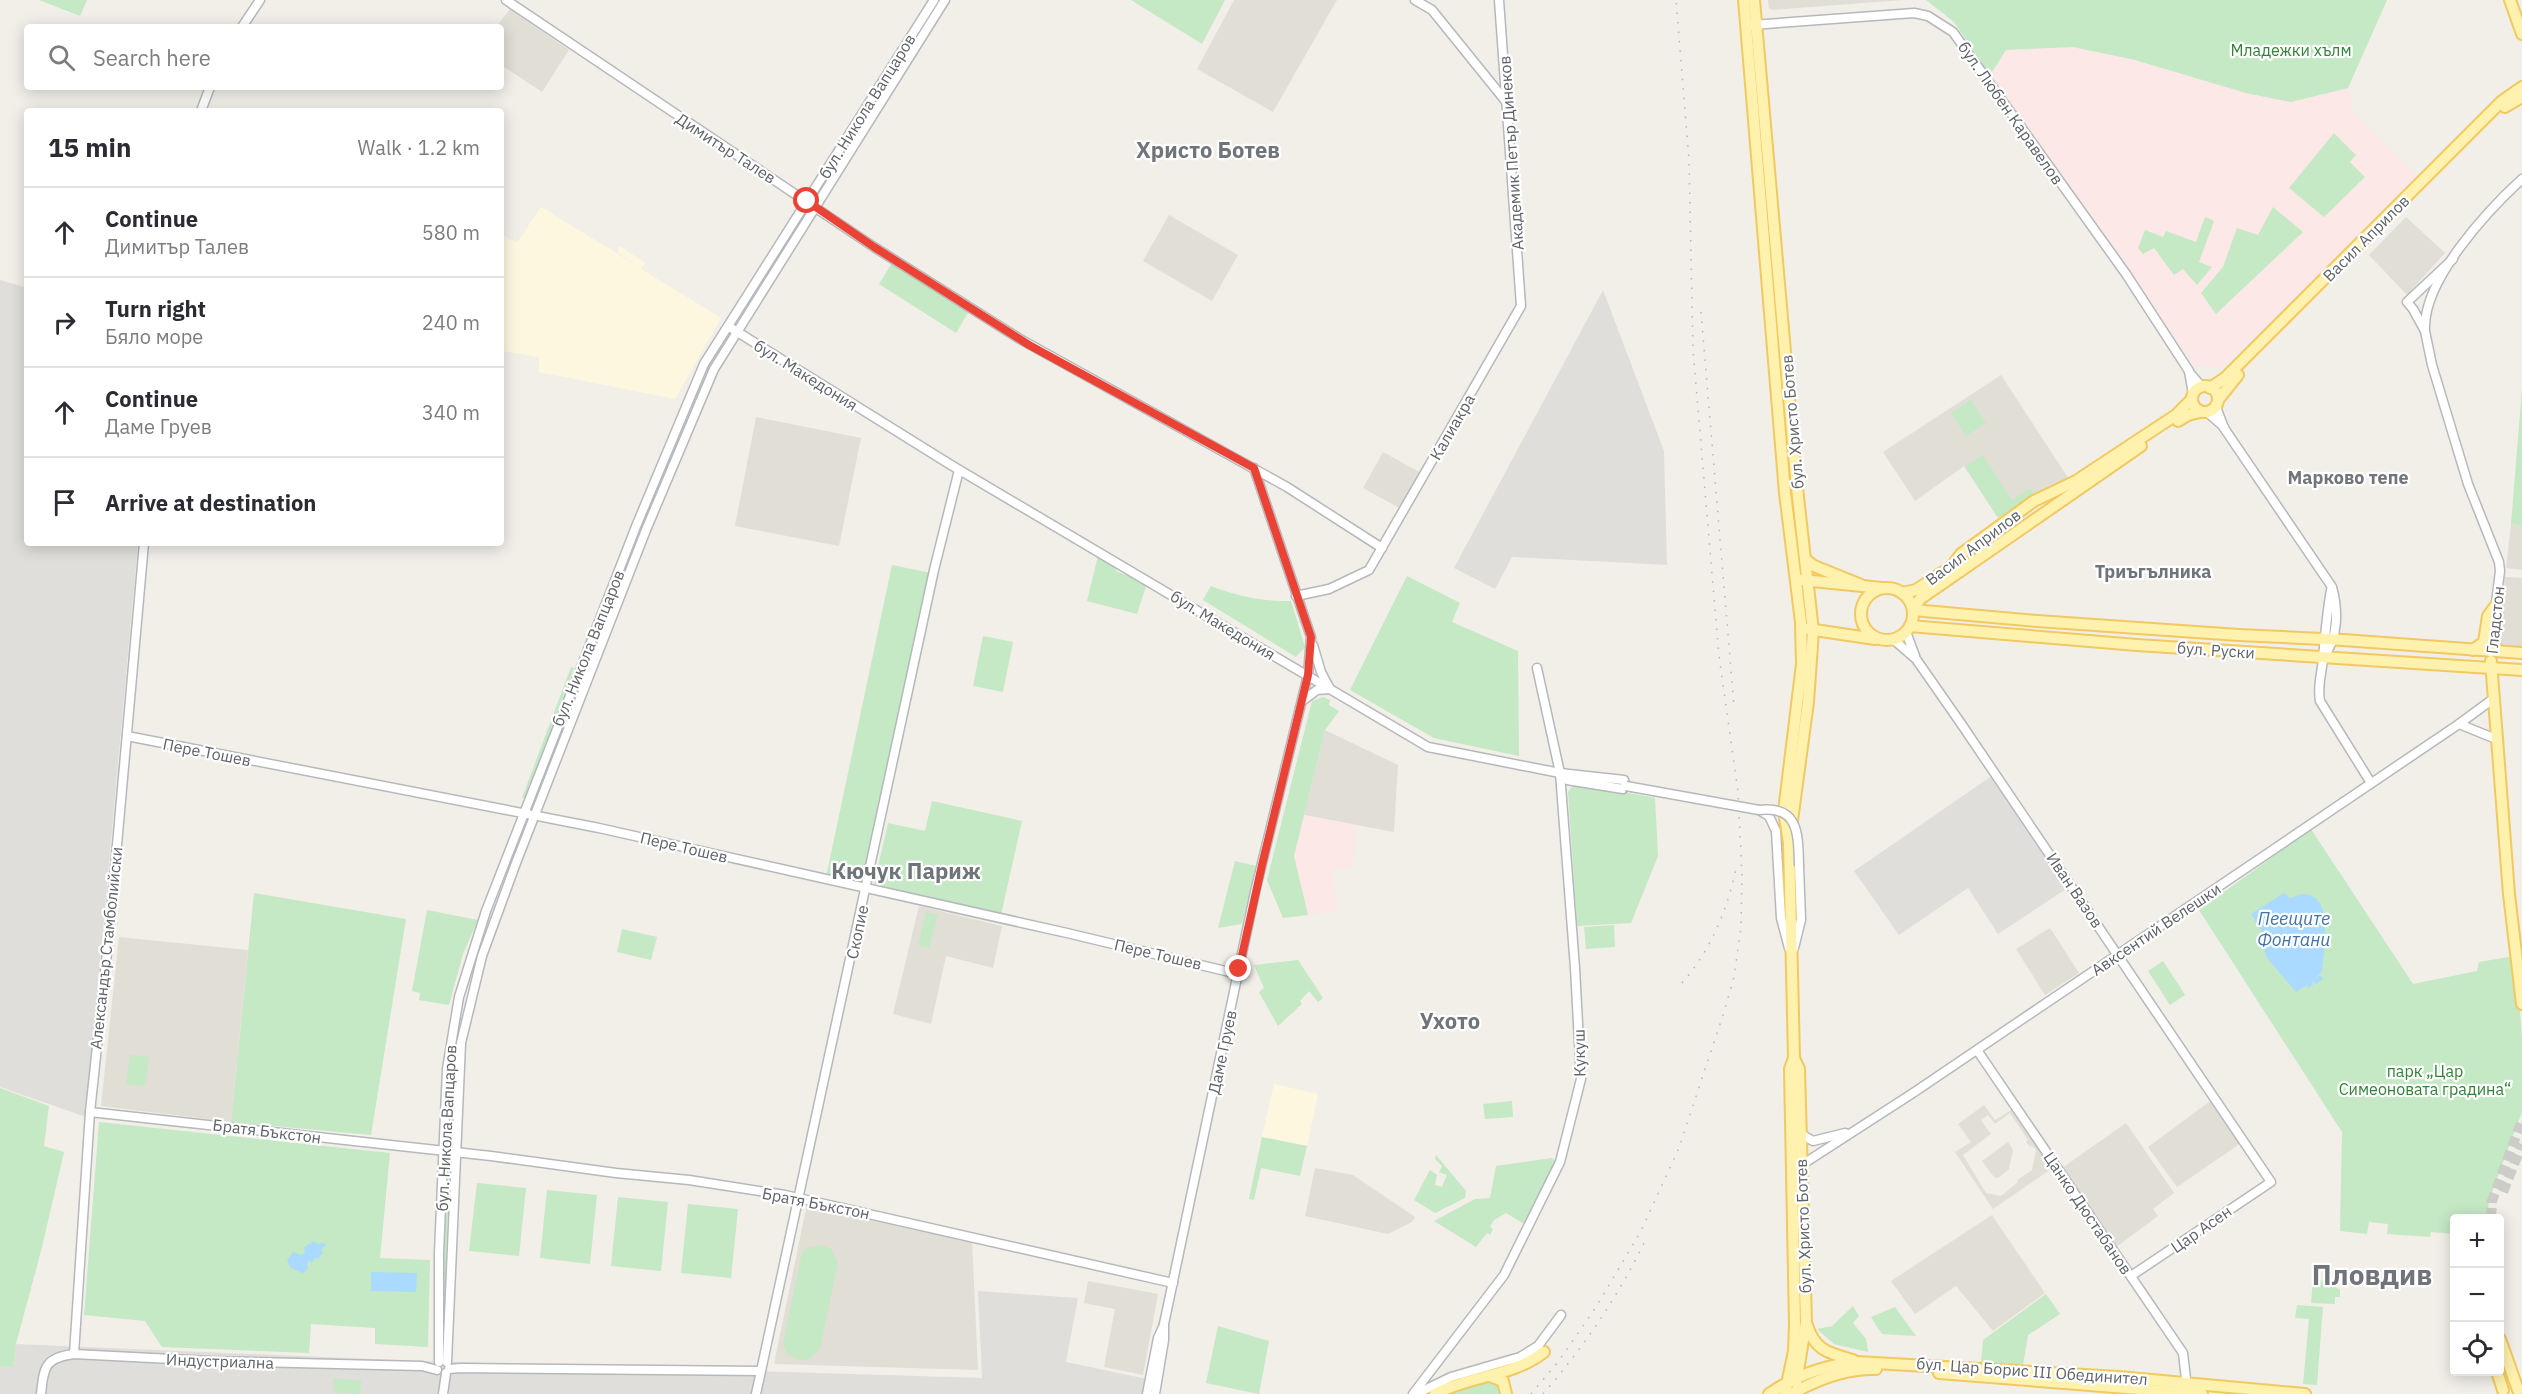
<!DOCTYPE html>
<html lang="en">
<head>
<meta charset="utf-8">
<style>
  :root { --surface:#fff; --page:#f2f2f3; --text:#2b2b33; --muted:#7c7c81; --line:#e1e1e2 }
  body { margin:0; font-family:"IBM Plex Sans",sans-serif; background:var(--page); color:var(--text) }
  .controls { position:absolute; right:18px; bottom:18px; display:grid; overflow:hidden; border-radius:6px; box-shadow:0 3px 15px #0003 }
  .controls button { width:54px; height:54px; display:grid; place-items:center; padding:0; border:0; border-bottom:2px solid var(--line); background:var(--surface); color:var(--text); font:30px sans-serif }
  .stop { position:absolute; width:18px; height:18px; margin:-14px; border:4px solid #ea4335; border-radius:50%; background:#fff }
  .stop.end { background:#ea4335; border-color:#fff; box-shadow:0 2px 6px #0008 }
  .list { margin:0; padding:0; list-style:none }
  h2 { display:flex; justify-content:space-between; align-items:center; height:78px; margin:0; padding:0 24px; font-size:26px }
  h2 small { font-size:20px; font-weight:400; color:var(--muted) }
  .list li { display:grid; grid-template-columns:39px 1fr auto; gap:18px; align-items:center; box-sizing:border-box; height:90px; padding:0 24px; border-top:2px solid var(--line) }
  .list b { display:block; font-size:22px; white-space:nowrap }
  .list p { margin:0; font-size:20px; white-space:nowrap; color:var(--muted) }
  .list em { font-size:20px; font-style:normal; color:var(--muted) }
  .icon { flex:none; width:33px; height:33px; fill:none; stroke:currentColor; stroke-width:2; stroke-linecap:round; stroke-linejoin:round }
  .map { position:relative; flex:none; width:2522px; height:1394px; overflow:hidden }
  .search { position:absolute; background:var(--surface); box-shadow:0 3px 15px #0003; left:24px; top:24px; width:480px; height:66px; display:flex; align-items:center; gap:15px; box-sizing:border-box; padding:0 21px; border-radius:6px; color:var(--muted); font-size:22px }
  .panel { position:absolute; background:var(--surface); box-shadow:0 3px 15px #0003; left:24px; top:108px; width:480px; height:438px; border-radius:6px }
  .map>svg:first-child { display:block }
  .commercial { fill:#fef7e0 }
  .industrial { fill:#e0deda }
  .education { fill:#e1ded6; fill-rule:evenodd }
  .medical { fill:#fce8e6 }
  .green { fill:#c5e8c5 }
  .water { fill:#aadaff }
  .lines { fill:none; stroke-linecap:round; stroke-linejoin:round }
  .major-tunnel { stroke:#ccccc8; stroke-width:10; stroke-dasharray:10 5; stroke-linecap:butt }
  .minor-casing { stroke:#b5b8bc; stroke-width:11 }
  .major-casing { stroke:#f2c960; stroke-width:14 }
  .minor { stroke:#fff; stroke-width:8 }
  .major { stroke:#fff2af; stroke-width:10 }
  .rail { stroke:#b6b7b8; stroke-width:1.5; stroke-dasharray:1.5 8; stroke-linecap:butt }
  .minor-bridge-casing { stroke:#b5b8bc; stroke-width:11; stroke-linecap:butt }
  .minor-bridge { stroke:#fff; stroke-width:8 }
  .route { stroke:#ea4335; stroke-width:8 }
  .labels { text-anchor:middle; stroke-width:4.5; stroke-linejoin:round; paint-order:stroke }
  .park-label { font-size:16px; fill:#348238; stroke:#fff }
  .street-label { font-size:16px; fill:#5f6368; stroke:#fff }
  .neighbourhood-label { font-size:18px; font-weight:bold; fill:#70757a; stroke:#fff }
  .water-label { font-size:18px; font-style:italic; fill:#4174aa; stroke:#fff }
  .district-label { font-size:22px; font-weight:bold; fill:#70757a; stroke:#fff }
  .town-label { font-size:28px; font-weight:bold; fill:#70757a; stroke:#fff }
</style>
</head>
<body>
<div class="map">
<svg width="2522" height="1394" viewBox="0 0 2522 1394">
  <rect width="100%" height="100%" fill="#f1efe8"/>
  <!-- commercial -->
  <g class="commercial">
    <path d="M541 207 641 268 617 252 620 246 645 263 641 269 721 318 675 399 539 372V357L501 351V234L515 242 518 241Z"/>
    <path d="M1274 1084 1318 1094 1307 1146 1262 1137Z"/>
  </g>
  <!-- industrial -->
  <g class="industrial">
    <path d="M0 280 27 288V543H138L86 1117 0 1087Z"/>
    <path d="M1603 290 1664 451 1667 565 1512 557 1495 589 1454 568Z"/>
    <path d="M1996 773 2072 885 1998 934 1968 888 1899 935 1854 871Z"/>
    <path d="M978 1291 1078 1298 1066 1362 1147 1379 1144 1394H0V1366L13 1368 16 1344 418 1361 982 1378Z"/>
  </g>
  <!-- education -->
  <g class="education">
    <path d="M1234 0H1337L1273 112 1197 69Z"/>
    <path d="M1768 0H1903L1773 10 1769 9Z"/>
    <path d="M510 9 569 50 542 92 501 65V27H496Z"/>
    <path d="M1169 215 1238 255 1212 301 1143 261Z"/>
    <path d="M2406 217 2445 253 2407 295 2369 255Z"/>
    <path d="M2001 375 2069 479 2003 519 2001 516 1998 518 1964 466 1915 501 1883 452Z"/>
    <path d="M756 417 861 438 839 546 735 526Z"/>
    <path d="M1383 452 1421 473 1401 509 1363 488Z"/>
    <path d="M2511 524 2522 526V570L2506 568Z"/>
    <path d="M2505 577 2522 578V649L2498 646Z"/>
    <path d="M1325 730 1398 765 1394 832 1304 815Z"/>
    <path d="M919 906 1002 926 993 968 946 956 931 1024 893 1014Z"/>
    <path d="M2050 928 2079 973 2045 995 2016 949Z"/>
    <path d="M119 937 248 950 231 1122 101 1106Z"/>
    <path d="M2213 1099 2241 1143 2177 1187 2148 1147Z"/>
    <path d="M1984 1105 1995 1120 2013 1109 2054 1167 1993 1209 1955 1152 1971 1142 1958 1124ZM2010 1113 2028 1140 2026 1142 2030 1147 2032 1146 2036 1150 2032 1170 2017 1180 2018 1182 2001 1196 1986 1193 1963 1155 1991 1134 1981 1120 1988 1115 1995 1124Z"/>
    <path d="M2126 1123 2174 1193 2153 1209 2158 1216 2116 1247 2062 1168Z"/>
    <path d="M2008 1142 2013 1150 2009 1169 1998 1178 1994 1177 1982 1161Z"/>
    <path d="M1315 1168 1353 1175 1415 1217 1412 1222 1388 1234 1305 1216Z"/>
    <path d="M807 1204 972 1240 978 1370 774 1364Z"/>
    <path d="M1992 1215 2045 1293 1993 1331 1956 1286 1915 1314 1891 1281Z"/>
    <path d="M1088 1281 1158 1294 1143 1375 1104 1367 1115 1309 1084 1303Z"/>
  </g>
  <!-- medical -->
  <g class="medical">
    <path d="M2073 47 2135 60 2246 93 2291 102 2348 88 2354 113 2420 179 2220 368 2194 366 2125 264 1990 75 2006 50Z"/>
    <path d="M1304 815 1356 825 1353 866 1332 869 1337 911 1308 915 1294 856Z"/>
  </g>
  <!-- green -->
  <g class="green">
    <path d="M39 0H87L80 16Z"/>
    <path d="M1131 0H1225L1202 44Z"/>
    <path d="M1926 0H2387L2348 88 2291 102 2246 93 2135 60 2073 47 2006 50 1990 75 1954 22Z"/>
    <path d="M2334 133 2356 155 2350 162 2365 177 2324 217 2289 188Z"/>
    <path d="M2273 207 2303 232 2216 314 2201 293 2223 267 2237 228 2258 235Z"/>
    <path d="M2205 217 2214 221 2199 262 2212 267 2197 285 2183 269 2174 275 2154 248 2143 254 2138 248 2145 230 2163 237 2166 231 2196 242Z"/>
    <path d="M892 263 969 311 956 333 879 284Z"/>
    <path d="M720 346 708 369 648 516 644 515 707 365Z"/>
    <path d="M2522 389V526L2511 524Z"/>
    <path d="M1971 400 1986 423 1966 436 1951 413Z"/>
    <path d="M1983 455 2012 500 2030 488 2036 497 2003 519 2001 516 1998 518 1965 467Z"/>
    <path d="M1098 556 1115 566 1116 571C1127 576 1136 577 1147 583L1137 614 1087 601Z"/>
    <path d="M892 565 931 573 864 885 826 877Z"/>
    <path d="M1407 576 1460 603 1452 622 1518 651 1519 756 1434 738 1350 690Z"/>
    <path d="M1211 586C1236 596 1264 602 1291 601L1305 647 1296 657 1203 600Z"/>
    <path d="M983 636 1013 642 1003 692 973 686Z"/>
    <path d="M571 667 574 668 526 799 522 798Z"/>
    <path d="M1323 697 1330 700 1329 705 1339 711 1325 730 1294 856 1308 915 1283 918 1267 880 1312 701Z"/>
    <path d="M1575 783 1655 798 1658 856 1631 923 1577 926 1568 792Z"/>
    <path d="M932 801 1022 821 1001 915 874 884 888 823 925 831Z"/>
    <path d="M2311 829 2413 984 2477 971 2479 962 2515 956 2522 1035V1112L2489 1200 2487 1218H2454V1234L2431 1232 2430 1237 2387 1234 2388 1224 2369 1222 2367 1234 2340 1231 2342 1132 2199 910Z"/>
    <path d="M1235 861 1256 866 1242 924 1218 928Z"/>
    <path d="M254 893 406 919 371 1135 231 1122Z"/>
    <path d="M427 910 478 920 463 954 449 1005 419 1000 420 993 412 991Z"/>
    <path d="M926 912 938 915 929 948 918 945Z"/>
    <path d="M1614 925 1615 947 1586 949 1584 927Z"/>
    <path d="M622 929 657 937 651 960 617 952Z"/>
    <path d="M1298 960 1323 998 1318 1002 1309 991 1300 1001 1302 1004 1278 1026 1259 992 1264 988 1254 965Z"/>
    <path d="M2163 961 2185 995 2170 1005 2148 971Z"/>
    <path d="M130 1055 149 1057 145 1086 126 1084Z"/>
    <path d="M0 1088 49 1106 44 1146 64 1152 42 1247 16 1344 13 1368 0 1366Z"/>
    <path d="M1512 1101 1513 1117 1485 1119 1483 1104Z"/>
    <path d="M99 1122 390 1153 380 1258 430 1260 428 1347 375 1344V1328L311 1324 309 1353 162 1347 145 1321 84 1315Z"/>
    <path d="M1262 1137 1307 1146 1300 1176 1261 1168 1254 1200 1249 1199Z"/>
    <path d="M1436 1155 1466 1191 1465 1198 1435 1213 1414 1200 1430 1170 1437 1175 1435 1185 1442 1187 1447 1175 1439 1172 1442 1166 1435 1159Z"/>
    <path d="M1552 1158 1557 1163 1554 1174 1524 1224 1506 1213 1494 1220 1490 1227 1493 1229 1490 1235 1487 1233 1476 1247 1434 1221 1475 1199 1490 1198 1496 1166Z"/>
    <path d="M445 1170H449L444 1343H440Z"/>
    <path d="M477 1183 526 1188 519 1256 469 1251Z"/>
    <path d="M547 1190 597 1195 590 1264 540 1258Z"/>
    <path d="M618 1197 668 1202 661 1271 611 1266Z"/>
    <path d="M688 1204 738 1209 731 1278 681 1273Z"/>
    <path d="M822 1245 831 1249 838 1263 820 1348 810 1359 799 1360 787 1354 783 1343 802 1253 809 1247Z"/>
    <path d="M2313 1280 2336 1282V1288L2340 1289V1297H2335V1304L2311 1303Z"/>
    <path d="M2046 1294 2060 1314 2028 1335 2023 1365 1981 1362 1983 1340Z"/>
    <path d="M2297 1305 2323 1307 2317 1385 2303 1384 2309 1319 2295 1318Z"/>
    <path d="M1853 1306 1859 1316 1853 1323 1866 1339 1868 1352 1834 1344 1817 1329 1832 1326Z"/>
    <path d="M1895 1307 1916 1336 1882 1334 1871 1317Z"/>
    <path d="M1218 1326 1269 1341 1259 1394 1206 1383Z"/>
    <path d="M333 1379 361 1380 360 1394 334 1392Z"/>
    <path d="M1495 1380 1499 1382 1501 1394H1445Z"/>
  </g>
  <!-- water -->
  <g class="water">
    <path d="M2284 893 2290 898C2295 897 2298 894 2303 894 2336 895 2323 951 2322 972L2313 979 2320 975 2323 979 2316 984 2312 980 2313 985 2308 988 2307 985 2296 992 2267 958 2261 940 2265 937 2251 914Z"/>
    <path d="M314 1241 317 1244 323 1243 326 1245 321 1250 323 1253 317 1259 315 1257 312 1263 308 1260 307 1266 309 1268 303 1273 291 1268 287 1261 293 1252 302 1255 305 1252 304 1247Z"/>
    <path d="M371 1272 417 1273 416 1292 371 1291Z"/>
  </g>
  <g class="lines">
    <!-- major-tunnel -->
    <g class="major-tunnel">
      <path d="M2503 1192 2522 1144"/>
      <path d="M2491 1218 2492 1201 2522 1120"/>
    </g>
    <defs>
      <g id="minor">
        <path d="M506 0 874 247 1020 339 1287 487 1382 548"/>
        <path d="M1415 0 1432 10 1508 104"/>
        <path d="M1752 25 1914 13 1928 16 1953 32 2126 274 2189 371 2193 394"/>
        <path d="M242 27 260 0"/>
        <path d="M201 111 210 87"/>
        <path d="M2453 259 2407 302 2413 309 2425 331 2432 365 2468 484 2499 562 2500 571 2490 652"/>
        <path d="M731 328 951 465 1428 747 1560 773 1624 780 1626 786 1623 789 1567 780 1560 773"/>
        <path d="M2425 328C2424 279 2488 210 2522 179"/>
        <path d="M2189 372 2202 387"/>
        <path d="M2216 407 2224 428 2332 587C2338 609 2339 639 2323 657"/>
        <path d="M2207 412 2224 427"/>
        <path d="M2331 590C2327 613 2325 635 2323 658 2322 673 2317 686 2320 701L2371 783"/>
        <path d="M1296 596 1329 589 1369 570 1521 306 1499 0"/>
        <path d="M1906 632 1915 656"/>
        <path d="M1894 640 1916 659 1962 725 2271 1182 2131 1276"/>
        <path d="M1313 645 1321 672 1330 689"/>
        <path d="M1302 701 1317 690 1330 689"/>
        <path d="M2459 724 2496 739"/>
        <path d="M127 736 599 828 1067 933 1238 974"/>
        <path d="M1759 810 1769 816 1776 831 1781 918 1789 948"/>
        <path d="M1794 948 1801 920 1799 866"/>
        <path d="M1977 1050 2183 1353 2187 1388"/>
        <path d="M90 1112 491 1156 616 1173 689 1180 785 1195 1173 1283"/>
        <path d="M1799 1133 1813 1141 1845 1133"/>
        <path d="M1800 1166 1913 1093 2459 724 2493 699"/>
        <path d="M74 1354 90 1112 109 934 144 543"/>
        <path d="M439 1362V1253L447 1069 459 997 486 911 637 524 704 364 934 0"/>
        <path d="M447 1362 461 1043 482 956 516 863 646 530 714 369 945 0"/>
        <path d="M449 1369 460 1368 760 1371"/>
        <path d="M41 1394C44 1366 45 1358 74 1354L210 1361 422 1366 437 1370"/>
        <path d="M443 1394 446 1373"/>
        <path d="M756 1394 934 570 959 470"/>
        <path d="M1147 1394 1158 1338 1163 1327"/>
        <path d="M1155 1394 1164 1340V1324L1255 892 1308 675 1311 637 1254 468"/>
        <path d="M1413 1394 1504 1275 1560 1162 1581 1079 1575 968 1560 773 1537 668"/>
        <path d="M1416 1394 1451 1377 1520 1357 1538 1346 1561 1315"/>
      </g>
      <g id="major">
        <path d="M1744 0 1785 493 1801 622 1802 664 1784 811 1789 843 1794 1058 1790 1069 1795 1325 1794 1351 1785 1394"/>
        <path d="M1754 0 1797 488 1813 631 1808 702 1791 828"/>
        <path d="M2510 0 2522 34"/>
        <path d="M2505 107 2522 97"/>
        <circle cx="2205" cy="399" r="13"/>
        <path d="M2210 388 2225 378 2502 101 2522 87"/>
        <path d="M2218 400 2238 375"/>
        <path d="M2178 421 2188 415 2200 412"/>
        <path d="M1806 560 1814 566 1861 585"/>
        <path d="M1802 580 1882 588"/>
        <circle cx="1887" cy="614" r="26"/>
        <path d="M1902 593 1916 590 1952 566 1961 554 2034 501 2076 481 2176 415 2192 399"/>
        <path d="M1913 610 2037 621 2239 635 2343 640 2522 653"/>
        <path d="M1913 610 1920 599 2141 446"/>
        <path d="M1910 626 2137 645 2522 670"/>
        <path d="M1808 629 1875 639"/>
        <path d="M2473 650 2484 642 2488 616 2496 605"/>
        <path d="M2491 661 2509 894 2522 1004"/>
        <path d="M1794 1058 1799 1069 1806 1322 1796 1383"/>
        <path d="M1807 1325C1815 1351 1829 1353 1853 1360"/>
        <path d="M2500 1339 2518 1390"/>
        <path d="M2497 1372 2503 1390"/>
        <path d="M1939 1373 2202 1394"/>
        <path d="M1490 1376 1503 1381 1506 1394"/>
        <path d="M1435 1394C1471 1375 1512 1377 1544 1352"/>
        <path d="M1769 1394C1795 1376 1826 1365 1857 1362L2119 1377 2305 1394"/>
        <path d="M1791 1394C1816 1380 1847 1368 1876 1369"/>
      </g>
    </defs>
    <!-- minor casing -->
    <use href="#minor" class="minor-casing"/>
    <!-- major casing -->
    <use href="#major" class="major-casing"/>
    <!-- minor -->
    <use href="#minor" class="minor"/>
    <!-- major -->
    <use href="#major" class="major"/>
    <!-- rail -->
    <g class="rail">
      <path d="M1701 312 1734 706"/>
      <path d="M1682 983C1710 951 1727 911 1736 869"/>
      <path d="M1531 1394 1558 1362 1596 1307 1641 1231 1679 1148 1724 1012 1734 977 1741 927 1742 875 1738 792 1719 656 1693 350 1689 160 1676 0"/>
      <path d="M1543 1394C1585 1346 1619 1295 1647 1237"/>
    </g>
    <defs>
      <path id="minor-bridge" d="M1626 786 1759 810C1800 805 1798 836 1799 866"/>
    </defs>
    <!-- minor-bridge casing -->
    <use href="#minor-bridge" class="minor-bridge-casing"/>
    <!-- minor-bridge -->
    <use href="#minor-bridge" class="minor-bridge"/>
  </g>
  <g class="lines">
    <!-- route -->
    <path class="route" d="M807 201 874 247 1029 345 1254 468 1311 637 1308 675 1262 865 1239 969"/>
  </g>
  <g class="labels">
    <!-- park labels -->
    <g class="park-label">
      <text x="2291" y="56">Младежки хълм</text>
      <text x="2425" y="1077">парк „Цар<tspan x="2425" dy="18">Симеоновата градина“</tspan></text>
    </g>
    <!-- street labels -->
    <g class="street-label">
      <text transform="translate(867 106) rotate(-58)" y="6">бул. Никола Вапцаров</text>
      <text transform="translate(2011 113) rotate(55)" y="6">бул. Любен Каравелов</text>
      <text transform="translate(726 148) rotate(33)" y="6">Димитър Талев</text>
      <text transform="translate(1511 153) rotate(-94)" y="6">Академик Петър Динеков</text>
      <text transform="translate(2366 238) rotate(-45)" y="6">Васил Априлов</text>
      <text transform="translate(806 375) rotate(32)" y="6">бул. Македония</text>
      <text transform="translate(1792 422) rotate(-95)" y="6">бул. Христо Ботев</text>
      <text transform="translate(1452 427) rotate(-60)" y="6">Калиакра</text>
      <text transform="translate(1973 547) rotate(-37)" y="6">Васил Априлов</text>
      <text transform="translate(2495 620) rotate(-84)" y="6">Гладстон</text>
      <text transform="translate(1223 625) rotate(31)" y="6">бул. Македония</text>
      <text transform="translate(588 648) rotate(-68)" y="6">бул. Никола Вапцаров</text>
      <text transform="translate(2216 650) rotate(4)" y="6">бул. Руски</text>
      <text transform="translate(207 752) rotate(11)" y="6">Пере Тошев</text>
      <text transform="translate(684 847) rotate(13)" y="6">Пере Тошев</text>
      <text transform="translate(2075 890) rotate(56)" y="6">Иван Вазов</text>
      <text transform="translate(2156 929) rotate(-34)" y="6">Авксентий Велешки</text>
      <text transform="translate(857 932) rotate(-78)" y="6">Скопие</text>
      <text transform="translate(106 948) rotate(-84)" y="6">Александър Стамболийски</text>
      <text transform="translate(1158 954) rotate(13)" y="6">Пере Тошев</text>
      <text transform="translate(1222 1052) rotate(-78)" y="6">Даме Груев</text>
      <text transform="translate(1579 1053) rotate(-91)" y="6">Кукуш</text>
      <text transform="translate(446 1128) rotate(-87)" y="6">бул. Никола Вапцаров</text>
      <text transform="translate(267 1131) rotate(7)" y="6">Братя Бъкстон</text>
      <text transform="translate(816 1203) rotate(11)" y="6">Братя Бъкстон</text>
      <text transform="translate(2088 1213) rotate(56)" y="6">Цанко Дюстабанов</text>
      <text transform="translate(1803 1226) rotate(-92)" y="6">бул. Христо Ботев</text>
      <text transform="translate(2201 1229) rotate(-35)" y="6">Цар Асен</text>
      <text transform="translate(220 1361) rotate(2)" y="6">Индустриална</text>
      <text transform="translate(2032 1371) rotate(4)" y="6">бул. Цар Борис III Обединител</text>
    </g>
    <!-- neighbourhood labels -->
    <g class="neighbourhood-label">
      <text x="2348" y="484">Марково тепе</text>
      <text x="2153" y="578">Триъгълника</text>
    </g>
    <!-- water labels -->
    <g class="water-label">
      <text x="2294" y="925">Пеещите<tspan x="2294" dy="21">Фонтани</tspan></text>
    </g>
    <!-- district labels -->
    <g class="district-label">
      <text x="1208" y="158">Христо Ботев</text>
      <text x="906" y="879">Кючук Париж</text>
      <text x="1450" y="1029">Ухото</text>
    </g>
    <!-- town labels -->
    <g class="town-label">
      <text x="2372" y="1285">Пловдив</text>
    </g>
  </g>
</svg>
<div class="controls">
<button>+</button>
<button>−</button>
<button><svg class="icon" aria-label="locate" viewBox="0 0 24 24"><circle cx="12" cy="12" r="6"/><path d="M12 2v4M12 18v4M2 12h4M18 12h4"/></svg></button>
</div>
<div class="stop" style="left:807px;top:201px"></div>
<div class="stop end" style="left:1239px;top:969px"></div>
<div class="search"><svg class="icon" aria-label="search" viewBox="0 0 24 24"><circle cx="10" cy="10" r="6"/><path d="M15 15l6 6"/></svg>Search here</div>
<section class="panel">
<h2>15 min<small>Walk · 1.2 km</small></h2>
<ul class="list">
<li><svg class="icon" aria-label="ahead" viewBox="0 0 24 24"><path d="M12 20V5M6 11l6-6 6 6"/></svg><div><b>Continue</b><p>Димитър Талев</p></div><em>580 m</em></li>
<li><svg class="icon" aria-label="right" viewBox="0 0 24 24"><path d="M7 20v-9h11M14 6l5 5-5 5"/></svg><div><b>Turn right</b><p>Бяло море</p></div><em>240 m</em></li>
<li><svg class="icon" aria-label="ahead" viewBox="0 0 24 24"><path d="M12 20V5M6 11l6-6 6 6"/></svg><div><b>Continue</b><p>Даме Груев</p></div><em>340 m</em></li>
<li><svg class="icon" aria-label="arrive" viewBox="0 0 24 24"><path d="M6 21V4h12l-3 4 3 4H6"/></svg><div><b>Arrive at destination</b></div></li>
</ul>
</section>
</div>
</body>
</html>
